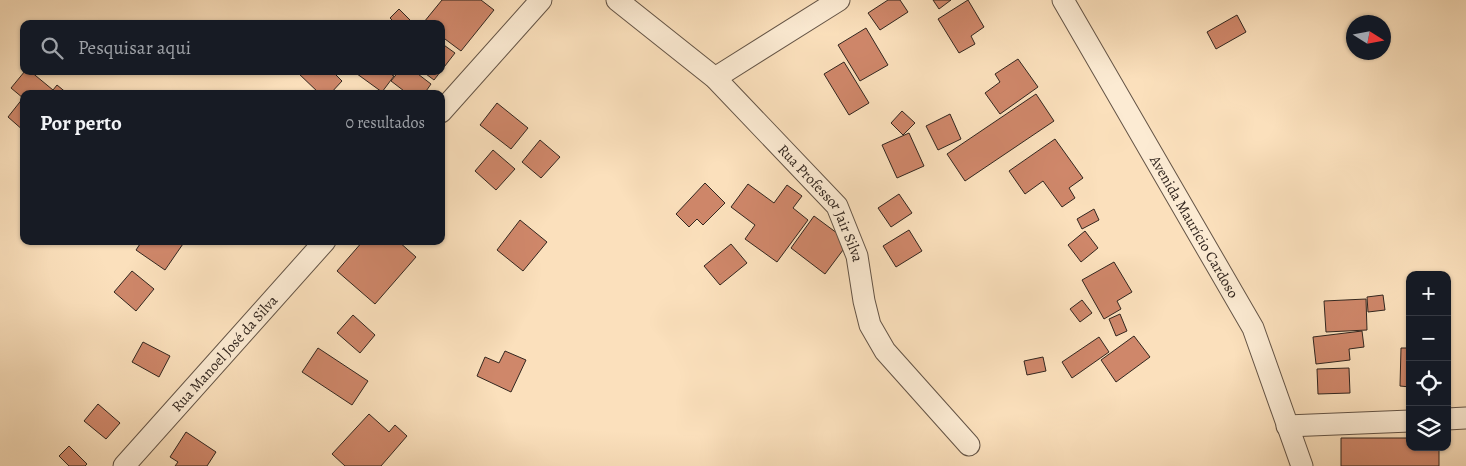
<!DOCTYPE html>
<html lang="pt">
<head>
<meta charset="utf-8">
<style>
  :root { --surface:#171b24; --page:#242831; --text:#f1f3f6; --muted:#9ea1a6; --line:#363941 }
  body { margin:0; font-family:Alegreya,serif; background:var(--page); color:var(--text) }
  .controls { position:absolute; right:15px; bottom:15px; display:grid; overflow:hidden; border-radius:10px; box-shadow:0 1px 4px #0004 }
  .controls button { width:45px; height:45px; display:grid; place-items:center; padding:0; border:0; border-bottom:1px solid var(--line); background:var(--surface); color:var(--text); font:25px sans-serif }
  .compass { position:absolute; left:1346px; top:15px; width:45px; height:45px; border-radius:50%; background:var(--surface); box-shadow:0 1px 4px #0004; rotate:101deg }
  .list { margin:0; padding:0; list-style:none }
  h2 { display:flex; justify-content:space-between; align-items:center; height:65px; margin:0; padding:0 20px; font-size:21px }
  h2 small { font-size:16px; font-weight:400; color:var(--muted) }
  .icon { flex:none; width:28px; height:28px; fill:none; stroke:currentColor; stroke-width:2; stroke-linecap:round; stroke-linejoin:round }
  .map { position:relative; flex:none; width:1466px; height:466px; overflow:hidden }
  .search { position:absolute; background:var(--surface); box-shadow:0 1px 4px #0004; left:20px; top:20px; width:425px; height:55px; display:flex; align-items:center; gap:12px; box-sizing:border-box; padding:0 18px; border-radius:10px; color:var(--muted); font-size:19px }
  .panel { position:absolute; background:var(--surface); box-shadow:0 1px 4px #0004; left:20px; top:90px; width:425px; height:155px; border-radius:10px }
  .map>svg:first-child { display:block }
  .building { fill:#cf876a; stroke:#32261f }
  .lines { fill:none; stroke-linecap:round; stroke-linejoin:round }
  .street-casing { stroke:#645446; stroke-width:23 }
  .street { stroke:#fcebd3; stroke-width:21 }
  .labels { text-anchor:middle; stroke-width:4.5; stroke-linejoin:round; paint-order:stroke }
  .street-label { font-size:15px; fill:#32261f; stroke:#fcebd3 }
</style>
</head>
<body>
<div class="map">
<svg width="1466" height="466" viewBox="0 0 1466 466">
  <rect width="100%" height="100%" fill="#fbe0bc"/>
  <filter id="stains"><feTurbulence type="fractalNoise" baseFrequency=".004" numOctaves="4"/><feColorMatrix values="0 0 0 0 .2 0 0 0 0 .09 0 0 0 0 .02 0 0 0 .5 -.17"/></filter>
  <radialGradient id="worn" r=".72"><stop offset=".6" stop-color="#630" stop-opacity="0"/><stop offset="1" stop-color="#630" stop-opacity=".3"/></radialGradient>
  <!-- building -->
  <g class="building">
    <path d="M442 0H481L494 10 461 51 441 36V24H426L424 22Z"/>
    <path d="M888 0H900L908 12 880 30 868 13Z"/>
    <path d="M933 0H951L939 9Z"/>
    <path d="M968 0 984 27 971 36 975 44 959 53 938 19Z"/>
    <path d="M399 9 414 24H396L390 18Z"/>
    <path d="M1237 15 1246 32 1216 49 1207 32Z"/>
    <path d="M866 28 888 65 860 81 838 45Z"/>
    <path d="M441 43 455 53 434 80 422 71H441Z"/>
    <path d="M1018 59 1038 87 1000 114 985 93 1000 82 995 74Z"/>
    <path d="M844 62 869 103 849 115 824 74Z"/>
    <path d="M25 71H30L53 90 57 85 68 94H24V131L8 117 23 98 11 88Z"/>
    <path d="M298 71H332L342 81 330 94H320L297 72Z"/>
    <path d="M353 71H395L392 75 394 76 382 92Z"/>
    <path d="M399 71H414L431 84 424 94H408L391 81Z"/>
    <path d="M1036 94 1054 121 965 181 947 154Z"/>
    <path d="M497 103 528 128 511 149 480 125Z"/>
    <path d="M902 111 915 123 903 135 891 123Z"/>
    <path d="M950 114 961 139 938 150 926 126Z"/>
    <path d="M909 133 924 166 897 178 882 145Z"/>
    <path d="M1055 139 1083 178 1069 188 1075 198 1062 207 1043 181 1025 194 1009 171Z"/>
    <path d="M540 140 560 157 541 178 522 162Z"/>
    <path d="M493 150 515 169 496 190 475 171Z"/>
    <path d="M705 183 725 203 703 225 697 219 689 227 676 214Z"/>
    <path d="M748 184 774 203 787 185 802 196 793 208 808 220 777 262 745 239 755 225 731 207Z"/>
    <path d="M899 194 912 213 891 227 878 208Z"/>
    <path d="M1094 209 1099 220 1082 229 1077 219Z"/>
    <path d="M814 216 849 242 825 274 791 248Z"/>
    <path d="M520 220 547 242 523 271 497 250Z"/>
    <path d="M909 230 922 251 896 267 883 246Z"/>
    <path d="M1085 231 1098 248 1081 262 1068 245Z"/>
    <path d="M142 241H185L165 270 136 250Z"/>
    <path d="M363 241H398L416 257 375 304 337 271Z"/>
    <path d="M731 244 747 263 720 285 704 266Z"/>
    <path d="M1114 262 1132 292 1117 301 1121 309 1104 319 1082 280Z"/>
    <path d="M132 271 154 289 136 311 114 292Z"/>
    <path d="M1383 295 1385 310 1368 312 1367 297Z"/>
    <path d="M1366 299 1367 330 1326 332 1324 301Z"/>
    <path d="M1082 300 1092 313 1080 322 1070 309Z"/>
    <path d="M1120 314 1127 331 1116 336 1109 319Z"/>
    <path d="M353 315 375 335 360 353 337 333Z"/>
    <path d="M1362 331 1364 347 1349 349 1350 360 1316 364 1313 337Z"/>
    <path d="M1134 336 1150 357 1116 382 1101 360Z"/>
    <path d="M1099 337 1109 352 1072 378 1062 362Z"/>
    <path d="M143 342 170 356 159 377 132 362Z"/>
    <path d="M318 348 368 381 352 405 302 372Z"/>
    <path d="M1401 348H1410V387L1400 386Z"/>
    <path d="M505 351 526 360 511 392 477 376 485 357 499 363Z"/>
    <path d="M1043 357 1046 371 1027 375 1024 361Z"/>
    <path d="M1349 368 1350 393 1318 394 1317 369Z"/>
    <path d="M98 404 120 423 106 439 84 421Z"/>
    <path d="M369 414 389 432 395 425 407 436 381 466H345L332 454Z"/>
    <path d="M186 432 216 452 207 466H175L178 462 170 457Z"/>
    <path d="M1341 438H1410V447H1439V466H1341Z"/>
    <path d="M69 446 87 464 85 466H69L59 456Z"/>
  </g>
  <g class="lines">
    <defs>
      <g id="street">
        <path id="s1" d="M617 0 715 78 837 206 857 256 864 301 870 325 885 351 969 445"/>
        <path id="s2" d="M1063 0 1253 328 1302 466"/>
        <path d="M715 78 839 0"/>
        <path d="M441 112 541 0"/>
        <path d="M1447 419 1466 418"/>
        <path d="M1287 426 1410 421"/>
        <path id="s3" d="M124 466 325 241"/>
      </g>
    </defs>
    <!-- street casing -->
    <use href="#street" class="street-casing"/>
    <!-- street -->
    <use href="#street" class="street"/>
  </g>
  <g class="labels">
    <!-- street labels -->
    <g class="street-label">
      <text dy="5" stroke="none"><textPath href="#s1" startOffset="291">Rua Professor Jair Silva</textPath></text>
      <text dy="5" stroke="none"><textPath href="#s2" startOffset="262">Avenida Maurício Cardoso</textPath></text>
      <text dy="5" stroke="none"><textPath href="#s3" startOffset="151">Rua Manoel José da Silva</textPath></text>
    </g>
  </g>
  <rect width="100%" height="100%" filter="url(#stains)"/>
  <rect width="100%" height="100%" fill="url(#worn)"/>
</svg>
<div class="controls">
<button>+</button>
<button>−</button>
<button><svg class="icon" aria-label="locate" viewBox="0 0 24 24"><circle cx="12" cy="12" r="6"/><path d="M12 2v4M12 18v4M2 12h4M18 12h4"/></svg></button>
<button><svg class="icon" aria-label="layers" viewBox="0 0 24 24"><path d="M12 4l9 5-9 5-9-5zM3 14l9 5 9-5"/></svg></button>
</div>
<svg class="compass" viewBox="-18 -18 36 36"><path d="M0-13l5 13h-10z" fill="#e53935"/><path d="M0 13l5-13h-10z" fill="#9ea1a6"/></svg>
<div class="search"><svg class="icon" aria-label="search" viewBox="0 0 24 24"><circle cx="10" cy="10" r="6"/><path d="M15 15l6 6"/></svg>Pesquisar aqui</div>
<section class="panel">
<h2>Por perto<small>0 resultados</small></h2>
<ul class="list">
</ul>
</section>
</div>
</body>
</html>
